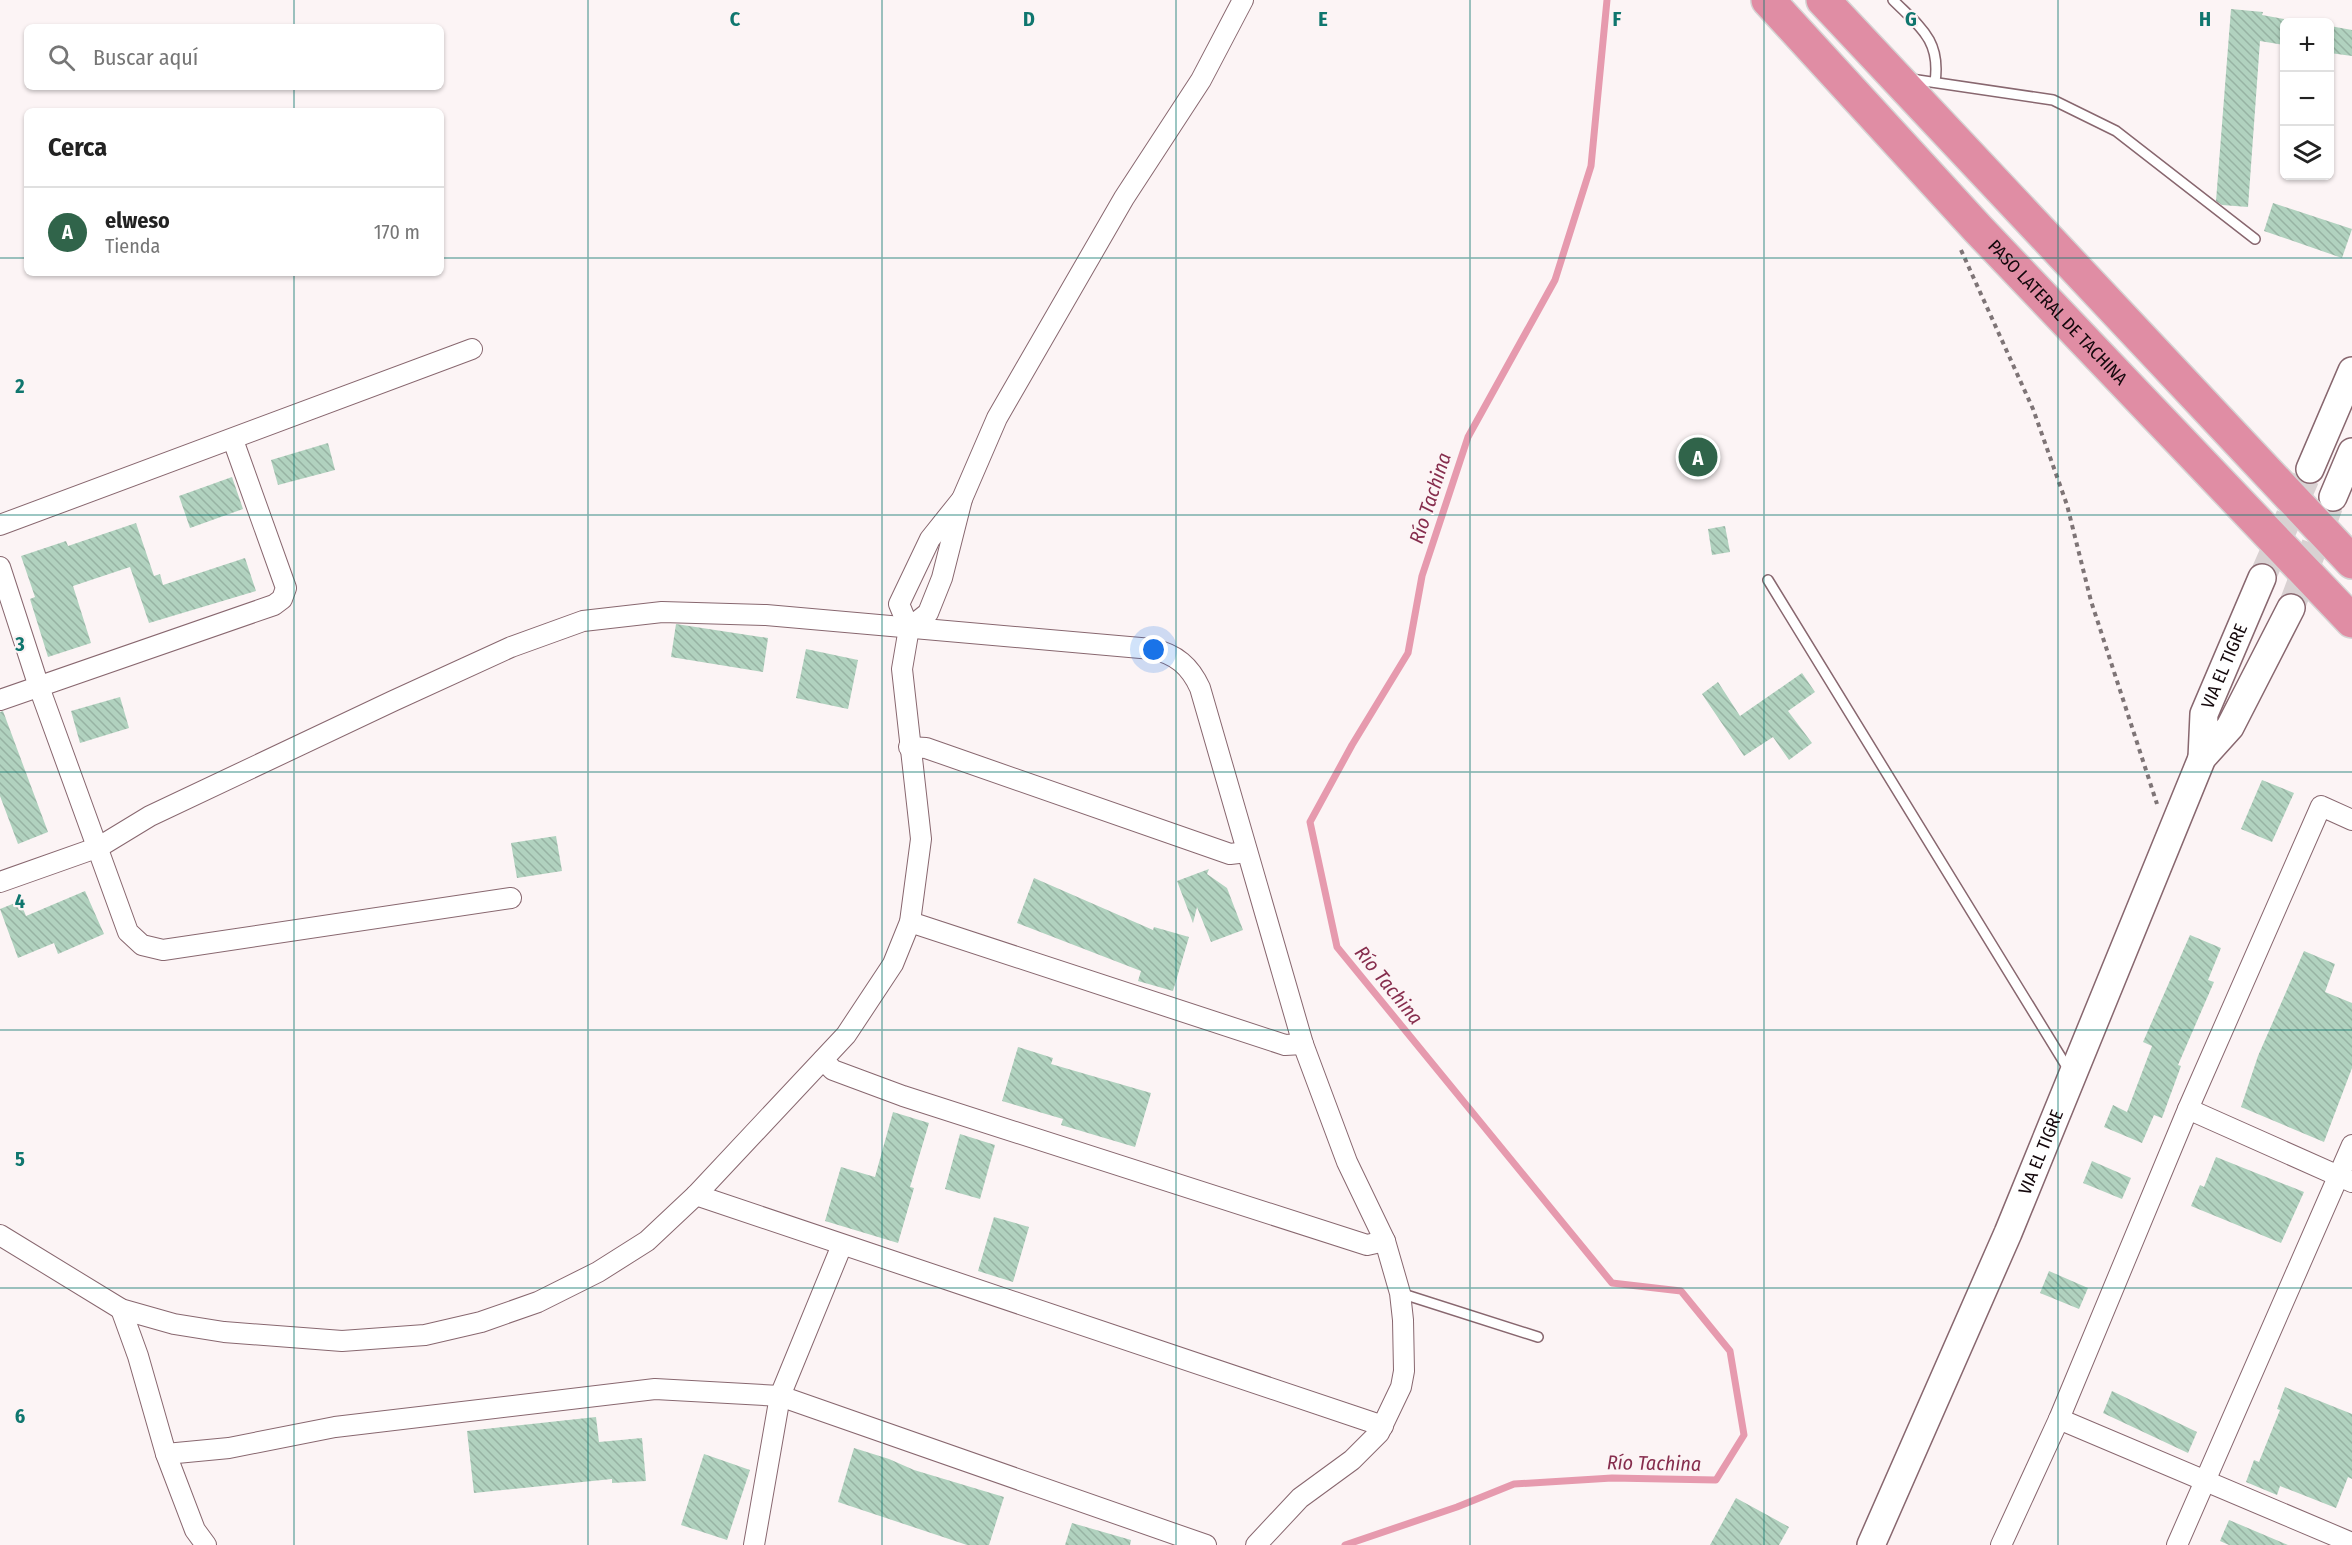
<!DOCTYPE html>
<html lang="es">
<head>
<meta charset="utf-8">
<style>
  :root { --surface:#fff; --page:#f6f6f6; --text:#222; --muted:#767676; --line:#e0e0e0; --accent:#30644a }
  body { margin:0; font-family:"Fira Sans Condensed",sans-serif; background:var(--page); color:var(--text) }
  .controls { position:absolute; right:18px; top:18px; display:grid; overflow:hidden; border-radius:9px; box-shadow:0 2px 4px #0004 }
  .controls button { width:54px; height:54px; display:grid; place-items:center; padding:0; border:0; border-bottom:2px solid var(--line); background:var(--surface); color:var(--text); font:30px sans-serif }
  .you { position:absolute; left:1154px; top:650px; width:21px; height:21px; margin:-15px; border:4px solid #fff; border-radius:50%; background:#1a73e8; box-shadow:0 0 0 9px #1a73e833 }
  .badge { display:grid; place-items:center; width:39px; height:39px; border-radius:50%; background:var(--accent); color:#fff; font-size:20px; font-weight:700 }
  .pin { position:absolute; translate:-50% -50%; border:3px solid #fff; box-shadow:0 2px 6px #0006 }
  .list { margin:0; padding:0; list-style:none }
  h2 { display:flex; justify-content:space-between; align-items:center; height:78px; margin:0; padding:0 24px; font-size:26px }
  h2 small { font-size:20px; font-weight:400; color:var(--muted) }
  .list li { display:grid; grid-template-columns:39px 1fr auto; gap:18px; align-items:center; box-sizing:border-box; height:90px; padding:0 24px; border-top:2px solid var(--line) }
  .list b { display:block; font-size:22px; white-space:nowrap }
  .list p { margin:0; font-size:20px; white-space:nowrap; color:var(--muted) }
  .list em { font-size:20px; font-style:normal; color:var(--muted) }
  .icon { flex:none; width:33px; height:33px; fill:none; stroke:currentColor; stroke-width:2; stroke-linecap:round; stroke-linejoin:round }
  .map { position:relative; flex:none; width:2352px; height:1545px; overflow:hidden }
  .search { position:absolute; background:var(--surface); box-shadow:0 2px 4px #0004; left:24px; top:24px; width:420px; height:66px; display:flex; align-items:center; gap:15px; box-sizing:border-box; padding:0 21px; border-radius:9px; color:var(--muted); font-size:22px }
  .panel { position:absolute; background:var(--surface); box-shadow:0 2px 4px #0004; left:24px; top:108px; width:420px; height:168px; border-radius:9px }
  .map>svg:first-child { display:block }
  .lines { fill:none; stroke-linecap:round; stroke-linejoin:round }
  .stream { stroke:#e69aae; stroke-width:7 }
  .building { fill:url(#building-back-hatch) }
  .secondary-tunnel { stroke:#d9d1d2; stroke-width:27; stroke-dasharray:27 14; stroke-linecap:butt }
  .lane-casing { stroke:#88676f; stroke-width:12 }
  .street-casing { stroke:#88676f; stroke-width:22 }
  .secondary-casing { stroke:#88676f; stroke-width:30 }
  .highway-casing { stroke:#d5d3d3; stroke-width:36 }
  .path { stroke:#7e7476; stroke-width:4; stroke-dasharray:4.5 4.5; stroke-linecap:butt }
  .lane { stroke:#fff; stroke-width:9 }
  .street { stroke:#fff; stroke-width:20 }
  .secondary { stroke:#fff; stroke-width:27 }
  .highway { stroke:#e08da4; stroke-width:33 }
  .grid { fill:none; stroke:#0f766e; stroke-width:1.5; stroke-opacity:0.55 }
  .labels { text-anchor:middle; stroke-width:4.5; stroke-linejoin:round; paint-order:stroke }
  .street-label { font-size:18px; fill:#14080c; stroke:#fcf4f5 }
  .water-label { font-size:20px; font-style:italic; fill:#862d4d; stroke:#fcf4f5 }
  .grid-label { font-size:20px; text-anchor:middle; font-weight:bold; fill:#0f766e; stroke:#fcf4f5; stroke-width:4.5; stroke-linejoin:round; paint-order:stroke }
</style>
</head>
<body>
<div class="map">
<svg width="2352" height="1545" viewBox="0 0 2352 1545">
  <defs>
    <pattern id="building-back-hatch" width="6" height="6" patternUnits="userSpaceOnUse" patternTransform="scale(1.5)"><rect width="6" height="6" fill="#b1d2bf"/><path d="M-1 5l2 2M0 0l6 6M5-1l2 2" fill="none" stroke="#97b3a3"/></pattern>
  </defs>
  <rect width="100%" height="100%" fill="#fcf4f5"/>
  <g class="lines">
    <!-- stream -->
    <path class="stream" d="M1345 1545 1457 1507 1514 1484 1612 1478 1716 1480 1744 1435 1730 1351 1681 1291 1612 1283 1337 947 1310 822 1352 745 1408 653 1422 576 1468 437 1555 280 1591 166 1607 0"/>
  </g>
  <!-- building -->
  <g class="building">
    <path d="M2231 9 2263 12 2262 15 2284 19V45L2260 41 2248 207 2222 205 2216 201Z"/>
    <path d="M2330 26 2352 30V56L2330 53Z"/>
    <path d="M2273 203 2352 229 2342 258 2264 231Z"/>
    <path d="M328 443 335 470 278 485 271 460Z"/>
    <path d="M232 477 243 509 190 528 179 496Z"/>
    <path d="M136 523 154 576 160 574 163 585 245 558 256 591 149 623 130 567 73 586 91 643 48 657 30 599 35 597 21 556 66 541 68 546Z"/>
    <path d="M1725 526 1730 552 1712 555 1708 529Z"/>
    <path d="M676 624 768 638 763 672 671 657Z"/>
    <path d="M806 649 858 660 848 709 796 698Z"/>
    <path d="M1802 673 1815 692 1788 711 1812 743 1789 760 1773 737 1744 756 1702 694 1718 682 1740 716Z"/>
    <path d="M120 697 129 728 80 743 71 711Z"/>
    <path d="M3 711 48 832 18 844 0 796V712Z"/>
    <path d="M2262 780 2294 793 2272 842 2241 829Z"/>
    <path d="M556 836 562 871 517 878 511 843Z"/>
    <path d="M1209 869 1207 874 1227 888 1243 930 1211 942 1197 907 1193 923 1177 881Z"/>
    <path d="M1034 878 1153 930 1154 927 1189 937 1173 991 1138 981 1141 971 1017 923Z"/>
    <path d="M85 891 104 934 58 954 54 943 18 958 0 909 20 901 26 916Z"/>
    <path d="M2190 935 2221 948 2208 980 2214 982 2178 1065 2181 1066 2162 1118 2154 1115 2142 1143 2104 1127 2113 1105 2127 1112 2152 1046 2143 1042Z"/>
    <path d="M2304 951 2335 964 2325 992 2352 1003V1068L2324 1142 2241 1107 2258 1056Z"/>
    <path d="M1018 1047 1053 1058 1051 1064 1151 1093 1135 1147 1061 1125 1063 1119 1002 1101Z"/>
    <path d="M893 1112 929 1123 910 1187 914 1188 898 1243 825 1221 841 1167 875 1177Z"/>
    <path d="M960 1134 995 1145 980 1199 945 1189Z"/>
    <path d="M2216 1157 2304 1192 2281 1243 2191 1206 2200 1185 2204 1187Z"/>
    <path d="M2092 1161 2131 1178 2122 1199 2083 1183Z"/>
    <path d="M994 1217 1029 1227 1013 1282 978 1271Z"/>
    <path d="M2049 1271 2088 1288 2079 1309 2040 1293Z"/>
    <path d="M2285 1387 2352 1414V1479L2348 1477 2336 1508 2280 1486 2277 1495 2246 1482 2254 1460 2259 1462 2280 1410 2277 1409Z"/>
    <path d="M2112 1391 2197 1432 2188 1453 2103 1413Z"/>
    <path d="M596 1417 599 1442 642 1438 646 1481 612 1483V1479L474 1493 467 1431Z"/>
    <path d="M854 1448 889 1459 914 1470 1004 1497 989 1545H967L838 1502Z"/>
    <path d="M704 1454 750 1470 727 1540 681 1525Z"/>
    <path d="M1736 1498 1789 1527 1779 1545H1710Z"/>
    <path d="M2229 1520 2288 1545H2229L2220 1541Z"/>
    <path d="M1072 1523 1131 1540 1130 1545H1065Z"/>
  </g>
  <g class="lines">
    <!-- secondary-tunnel -->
    <g class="secondary-tunnel">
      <path d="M2262 578 2310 469"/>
      <path d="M2291 608 2333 497"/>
    </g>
    <defs>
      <g id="lane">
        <path d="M1893 0C1920 27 1941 40 1935 82"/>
        <path d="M1911 79 2053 100 2116 131 2255 239"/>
        <path d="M1768 580 2070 1072"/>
        <path d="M1400 1293 1538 1337"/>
      </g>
      <g id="street">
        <path d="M0 525 472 349"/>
        <path d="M0 567 39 687 128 932 142 945 163 950 511 898"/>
        <path d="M909 628 928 613 942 578 962 499 997 418 1124 198 1201 80 1243 0"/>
        <path d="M0 700 274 605 282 599 286 588 233 440"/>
        <path d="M909 747 926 748 1230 854 1247 852"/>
        <path d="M0 882 99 847 150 816 393 701 511 647 583 621 662 612 766 615 1152 649C1176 654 1190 666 1200 688L1303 1044 1347 1162 1385 1241 1400 1293 1403 1320 1404 1371 1401 1387 1379 1433 1352 1460 1300 1498 1256 1545"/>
        <path d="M910 922 1285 1045 1303 1044"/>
        <path d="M823 1060 833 1070 903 1096 1367 1245 1385 1241"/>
        <path d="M2188 1109 2352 1182"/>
        <path d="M696 1195 1383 1426"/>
        <path d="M0 1235 121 1309 174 1324 224 1332 342 1341 425 1335 481 1322 538 1302 598 1272 647 1241 696 1195 846 1035 893 964 910 922 921 839 902 669 909 628 899 604 930 539 962 499"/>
        <path d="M121 1309 138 1356 166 1454 229 1448 335 1427 655 1389 780 1396 1206 1545"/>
        <path d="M2059 1419 2352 1543"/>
        <path d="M166 1454 195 1530 206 1545"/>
        <path d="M754 1545 780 1396 842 1245"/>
        <path d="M2001 1545 2059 1419 2188 1109 2321 806 2352 820"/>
        <path d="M2177 1545 2352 1145"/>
      </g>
      <g id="secondary">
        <path d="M2310 469 2352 371"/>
        <path d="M2333 497 2352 452"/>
        <path id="s1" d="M2202 758 2204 714 2262 578"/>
        <path id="s2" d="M1871 1545 2008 1233 2202 758 2230 727 2291 608"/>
      </g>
      <g id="highway">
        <path id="s3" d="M1768 0 1978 229 2352 621"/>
        <path d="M1823 0 2352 562"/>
      </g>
    </defs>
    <!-- lane casing -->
    <use href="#lane" class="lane-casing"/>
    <!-- street casing -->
    <use href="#street" class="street-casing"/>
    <!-- secondary casing -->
    <use href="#secondary" class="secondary-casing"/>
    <!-- highway casing -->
    <use href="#highway" class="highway-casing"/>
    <!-- path -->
    <path class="path" d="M1961 250 2033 409 2067 505 2091 601 2157 804"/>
    <!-- lane -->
    <use href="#lane" class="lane"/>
    <!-- street -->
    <use href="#street" class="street"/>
    <!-- secondary -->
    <use href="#secondary" class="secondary"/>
    <!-- highway -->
    <use href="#highway" class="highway"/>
  </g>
  <!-- grid -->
  <path class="grid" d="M294 0V27M588 0V1545M882 0V1545M1176 0V1545M1470 0V1545M1764 0V1545M2058 0V1545M294 87V111M0 258H27M441 258H2352M294 273V1545M0 515H2352M0 772H2352M0 1030H2352M0 1288H2352"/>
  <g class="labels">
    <!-- street labels -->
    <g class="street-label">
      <text dy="6" stroke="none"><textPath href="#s3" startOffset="426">PASO LATERAL DE TACHINA</textPath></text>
      <text dy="6" stroke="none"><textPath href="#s1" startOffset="96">VIA EL TIGRE</textPath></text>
      <text dy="6" stroke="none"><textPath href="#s2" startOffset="428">VIA EL TIGRE</textPath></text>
    </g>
    <!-- water labels -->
    <g class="water-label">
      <text transform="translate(1430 498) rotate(-72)" y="7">Río Tachina</text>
      <text transform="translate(1389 985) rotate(51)" y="7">Río Tachina</text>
      <text transform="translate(1654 1463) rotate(1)" y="7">Río Tachina</text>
    </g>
  </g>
  <g class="grid-label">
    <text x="735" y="26">C</text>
    <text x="1029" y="26">D</text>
    <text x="1323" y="26">E</text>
    <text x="1617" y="26">F</text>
    <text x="1911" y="26">G</text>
    <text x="2205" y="26">H</text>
    <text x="20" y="393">2</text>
    <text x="20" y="651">3</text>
    <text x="20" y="908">4</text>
    <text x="20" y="1166">5</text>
    <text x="20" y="1423">6</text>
  </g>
</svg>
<div class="controls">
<button>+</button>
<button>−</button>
<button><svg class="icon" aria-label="layers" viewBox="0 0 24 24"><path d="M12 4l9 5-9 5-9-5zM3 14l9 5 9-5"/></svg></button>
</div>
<div class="you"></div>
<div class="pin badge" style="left:1698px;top:457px">A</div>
<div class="search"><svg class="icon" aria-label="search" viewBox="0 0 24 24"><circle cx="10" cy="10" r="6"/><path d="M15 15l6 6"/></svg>Buscar aquí</div>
<section class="panel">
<h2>Cerca<small></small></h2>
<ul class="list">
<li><span class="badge">A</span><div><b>elweso</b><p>Tienda</p></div><em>170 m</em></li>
</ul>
</section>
</div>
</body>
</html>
